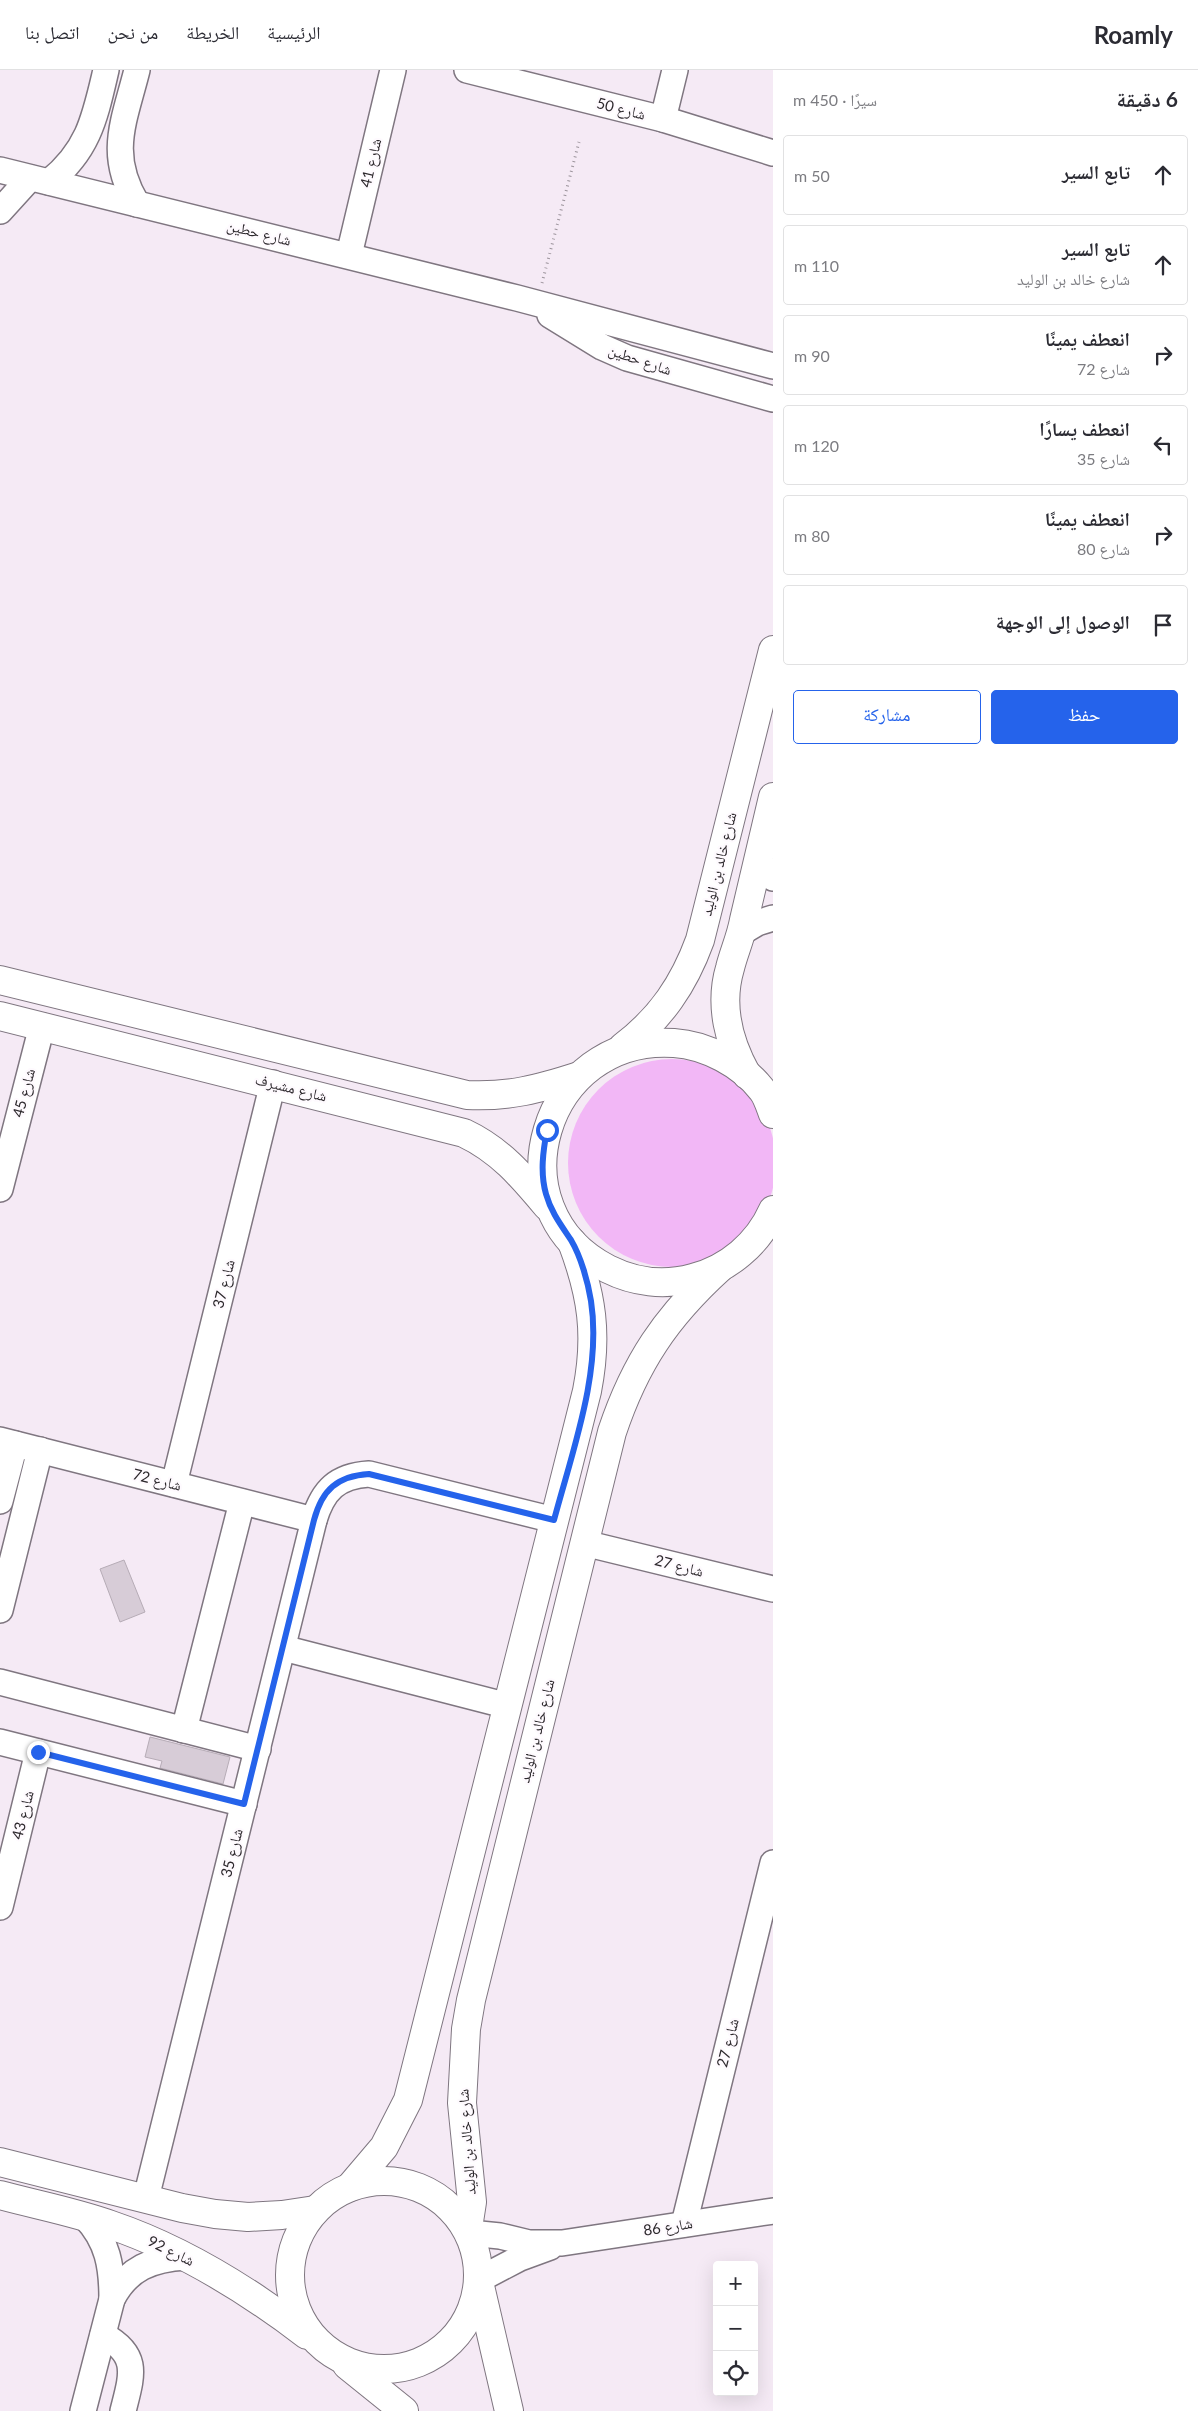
<!DOCTYPE html>
<html lang="ar">
<head>
<meta charset="utf-8">
<style>
  :root { --surface:#fff; --page:#f2f2f3; --text:#2b2b33; --muted:#7c7c81; --line:#e1e1e2; --accent:#2563eb }
  body { margin:0; font-family:Lato,"Noto Naskh Arabic",sans-serif; background:var(--page); color:var(--text); direction:rtl }
  .controls { position:absolute; right:15px; bottom:15px; display:grid; overflow:hidden; border-radius:5px; box-shadow:0 5px 20px #0002 }
  .controls button { width:45px; height:45px; display:grid; place-items:center; padding:0; border:0; border-bottom:1px solid var(--line); background:var(--surface); color:var(--text); font:25px sans-serif }
  .stop { position:absolute; width:15px; height:15px; margin:-11px; border:4px solid #2563eb; border-radius:50%; background:#fff }
  .stop.end { background:#2563eb; border-color:#fff; box-shadow:0 1px 5px #0008 }
  .list { margin:0; padding:0; list-style:none }
  h2 { display:flex; justify-content:space-between; align-items:center; height:65px; margin:0; padding:0 20px; font-size:21px }
  h2 small { font-size:16px; font-weight:400; color:var(--muted) }
  .list li { display:grid; grid-template-columns:32px 1fr auto; gap:15px; align-items:center; box-sizing:border-box; height:80px; margin:0 10px 10px; padding:0 10px; border:1px solid var(--line); border-radius:5px }
  .list b { display:block; font-size:19px; white-space:nowrap }
  .list p { margin:0; font-size:16px; white-space:nowrap; color:var(--muted) }
  .list em { font-size:16px; font-style:normal; color:var(--muted) }
  .actions { display:flex; gap:10px; padding:15px 20px }
  .actions a { flex:1; padding:11px 0; border:1px solid var(--accent); border-radius:5px; text-align:center; font-size:18px; color:var(--accent) }
  .actions .main { background:var(--accent); color:#fff }
  .icon { flex:none; width:28px; height:28px; fill:none; stroke:currentColor; stroke-width:2; stroke-linecap:round; stroke-linejoin:round }
  .map { position:relative; flex:none; width:773px; height:2341px; overflow:hidden; direction:ltr }
  header { display:flex; align-items:center; gap:30px; box-sizing:border-box; height:70px; padding:0 25px; background:var(--surface); border-bottom:1px solid var(--line) }
  header strong { font-size:24px }
  nav { display:flex; gap:28px; margin-inline-start:auto; font-size:18px }
  main { display:flex }
  aside { flex:1; background:var(--surface) }
  .map>svg:first-child { display:block }
  .green { fill:#f2b7f6 }
  .building { fill:#d7ccd7; stroke:#b6acb6 }
  .lines { fill:none; stroke-linecap:round; stroke-linejoin:round }
  .minor-casing { stroke:#7f7680; stroke-width:28 }
  .major-casing { stroke:#7f7680; stroke-width:30 }
  .path { stroke:#9c949c; stroke-width:3; stroke-dasharray:1 4; stroke-linecap:butt }
  .minor { stroke:#fff; stroke-width:25 }
  .major { stroke:#fff; stroke-width:28 }
  .route { stroke:#2563eb; stroke-width:6 }
  .labels { text-anchor:middle; stroke-width:4.5; stroke-linejoin:round; paint-order:stroke }
  .street-label { font-size:15px; fill:#2d292d; stroke:#fefafe }
</style>
</head>
<body>
<header>
<strong>Roamly</strong>
<nav><a>الرئيسية</a><a>الخريطة</a><a>من نحن</a><a>اتصل بنا</a></nav>
</header>
<main>
<aside>
<h2>6 دقيقة<small>سيرًا · 450 m</small></h2>
<ul class="list">
<li><svg class="icon" aria-label="ahead" viewBox="0 0 24 24"><path d="M12 20V5M6 11l6-6 6 6"/></svg><div><b>تابع السير</b></div><em>50 m</em></li>
<li><svg class="icon" aria-label="ahead" viewBox="0 0 24 24"><path d="M12 20V5M6 11l6-6 6 6"/></svg><div><b>تابع السير</b><p>شارع خالد بن الوليد</p></div><em>110 m</em></li>
<li><svg class="icon" aria-label="right" viewBox="0 0 24 24"><path d="M7 20v-9h11M14 6l5 5-5 5"/></svg><div><b>انعطف يمينًا</b><p>شارع 72</p></div><em>90 m</em></li>
<li><svg class="icon" aria-label="left" viewBox="0 0 24 24"><path d="M17 20v-9H6M10 6l-5 5 5 5"/></svg><div><b>انعطف يسارًا</b><p>شارع 35</p></div><em>120 m</em></li>
<li><svg class="icon" aria-label="right" viewBox="0 0 24 24"><path d="M7 20v-9h11M14 6l5 5-5 5"/></svg><div><b>انعطف يمينًا</b><p>شارع 80</p></div><em>80 m</em></li>
<li><svg class="icon" aria-label="arrive" viewBox="0 0 24 24"><path d="M6 21V4h12l-3 4 3 4H6"/></svg><div><b>الوصول إلى الوجهة</b></div></li>
</ul>
<div class="actions"><a class="main">حفظ</a><a>مشاركة</a></div>
</aside>
<div class="map">
<svg width="773" height="2341" viewBox="0 0 773 2341">
  <rect width="100%" height="100%" fill="#f5eaf5"/>
  <!-- green -->
  <circle class="green" cx="672" cy="1093" r="104"/>
  <!-- building -->
  <g class="building">
    <path d="M124 1490 145 1542 120 1552 100 1499Z"/>
    <path d="M150 1667 230 1687 223 1714 160 1698 162 1691 145 1687Z"/>
  </g>
  <g class="lines">
    <defs>
      <g id="minor">
        <path d="M467 0 663 49 773 83"/>
        <path d="M663 49 675 0"/>
        <path d="M0 100 517 228 773 296"/>
        <path d="M49 112C89 80 95 47 106 0"/>
        <path d="M137 134C107 84 124 52 137 0"/>
        <path d="M0 141 30 108"/>
        <path d="M349 185 393 0"/>
        <path d="M550 245 602 277 627 288 773 329"/>
        <path d="M758 790 773 808"/>
        <path d="M742 862 757 853 773 848"/>
        <path d="M0 1119 42 956"/>
        <path d="M0 1370 314 1450"/>
        <path d="M174 1414 273 1013"/>
        <path d="M0 1431 15 1374"/>
        <path d="M584 1473 773 1519"/>
        <path d="M0 1540 40 1380"/>
        <path d="M283 1578 508 1636"/>
        <path d="M0 1612 258 1679"/>
        <path d="M184 1660 242 1432"/>
        <path d="M0 1672 244 1734"/>
        <path d="M0 1837 38 1682"/>
        <path d="M146 2128 314 1450C323 1420 337 1406 369 1404L554 1450"/>
        <path d="M85 2147C108 2171 112 2197 112 2229"/>
        <path d="M684 2154 773 1793"/>
        <path d="M470 2163 500 2166 529 2173H562L773 2141"/>
        <path d="M480 2209 520 2188 550 2177"/>
        <path d="M103 2265C140 2285 132 2305 123 2341"/>
        <path d="M83 2341 112 2229C128 2198 152 2189 186 2187"/>
      </g>
      <g id="major">
        <path d="M0 910 467 1025C509 1027 539 1019 579 1006"/>
        <path d="M0 946 464 1063C500 1080 522 1106 547 1136"/>
        <path d="M623 977C661 948 684 914 700 870L773 580"/>
        <path d="M747 1005C729 973 719 935 730 898 734 882 741 867 744 850 754 809 763 768 773 727"/>
        <path d="M773 1044C770 1036 767 1026 762 1020 742 994 706 975 674 973 543 964 490 1139 608 1199 634 1212 664 1216 693 1208 728 1199 758 1174 773 1140"/>
        <path d="M0 2092 182 2138 215 2144 248 2147 282 2145 315 2140"/>
        <circle cx="384" cy="2205" r="94"/>
        <path d="M350 2117 384 2077 408 2030 587 1321C598 1265 592 1225 572 1172"/>
        <path d="M0 2125C37 2135 75 2142 111 2155 182 2179 248 2220 307 2265"/>
        <path d="M468 2158 472 2132 462 2033 466 1959 471 1930 612 1362C635 1293 666 1247 720 1198"/>
        <path d="M480 2216 509 2341"/>
        <path d="M347 2295 404 2341"/>
      </g>
    </defs>
    <!-- minor casing -->
    <use href="#minor" class="minor-casing"/>
    <!-- major casing -->
    <use href="#major" class="major-casing"/>
    <!-- path -->
    <path class="path" d="M542 213 579 72"/>
    <!-- minor -->
    <use href="#minor" class="minor"/>
    <!-- major -->
    <use href="#major" class="major"/>
  </g>
  <g class="lines">
    <!-- route -->
    <path class="route" d="M38 1682 244 1734 314 1450C322 1420 337 1406 369 1404L554 1450C572 1382 602 1302 591 1231 588 1212 581 1187 571 1170 561 1155 551 1142 546 1124 540 1103 543 1081 547 1060"/>
  </g>
  <g class="labels">
    <!-- street labels -->
    <g class="street-label">
      <text transform="translate(621 39) rotate(14)" y="5">شارع 50</text>
      <text transform="translate(371 93) rotate(-77)" y="5">شارع 41</text>
      <text transform="translate(259 163) rotate(14)" y="5">شارع حطين</text>
      <text transform="translate(640 290) rotate(19)" y="5">شارع حطين</text>
      <text transform="translate(719 794) rotate(-76)" y="5">شارع خالد بن الوليد</text>
      <text transform="translate(291 1018) rotate(14)" y="5">شارع مشيرف</text>
      <text transform="translate(24 1023) rotate(-75)" y="5">شارع 45</text>
      <text transform="translate(224 1214) rotate(-76)" y="5">شارع 37</text>
      <text transform="translate(157 1410) rotate(14)" y="5">شارع 72</text>
      <text transform="translate(679 1496) rotate(14)" y="5">شارع 27</text>
      <text transform="translate(537 1661) rotate(-76)" y="5">شارع خالد بن الوليد</text>
      <text transform="translate(23 1745) rotate(-76)" y="5">شارع 43</text>
      <text transform="translate(232 1783) rotate(-76)" y="5">شارع 35</text>
      <text transform="translate(728 1973) rotate(-76)" y="5">شارع 27</text>
      <text transform="translate(467 2072) rotate(-94)" y="5">شارع خالد بن الوليد</text>
      <text transform="translate(668 2157) rotate(-9)" y="5">شارع 86</text>
      <text transform="translate(171 2181) rotate(26)" y="5">شارع 92</text>
    </g>
  </g>
</svg>
<div class="controls">
<button>+</button>
<button>−</button>
<button><svg class="icon" aria-label="locate" viewBox="0 0 24 24"><circle cx="12" cy="12" r="6"/><path d="M12 2v4M12 18v4M2 12h4M18 12h4"/></svg></button>
</div>
<div class="stop" style="left:547px;top:1060px"></div>
<div class="stop end" style="left:38px;top:1682px"></div>
</div>
</main>
</body>
</html>
